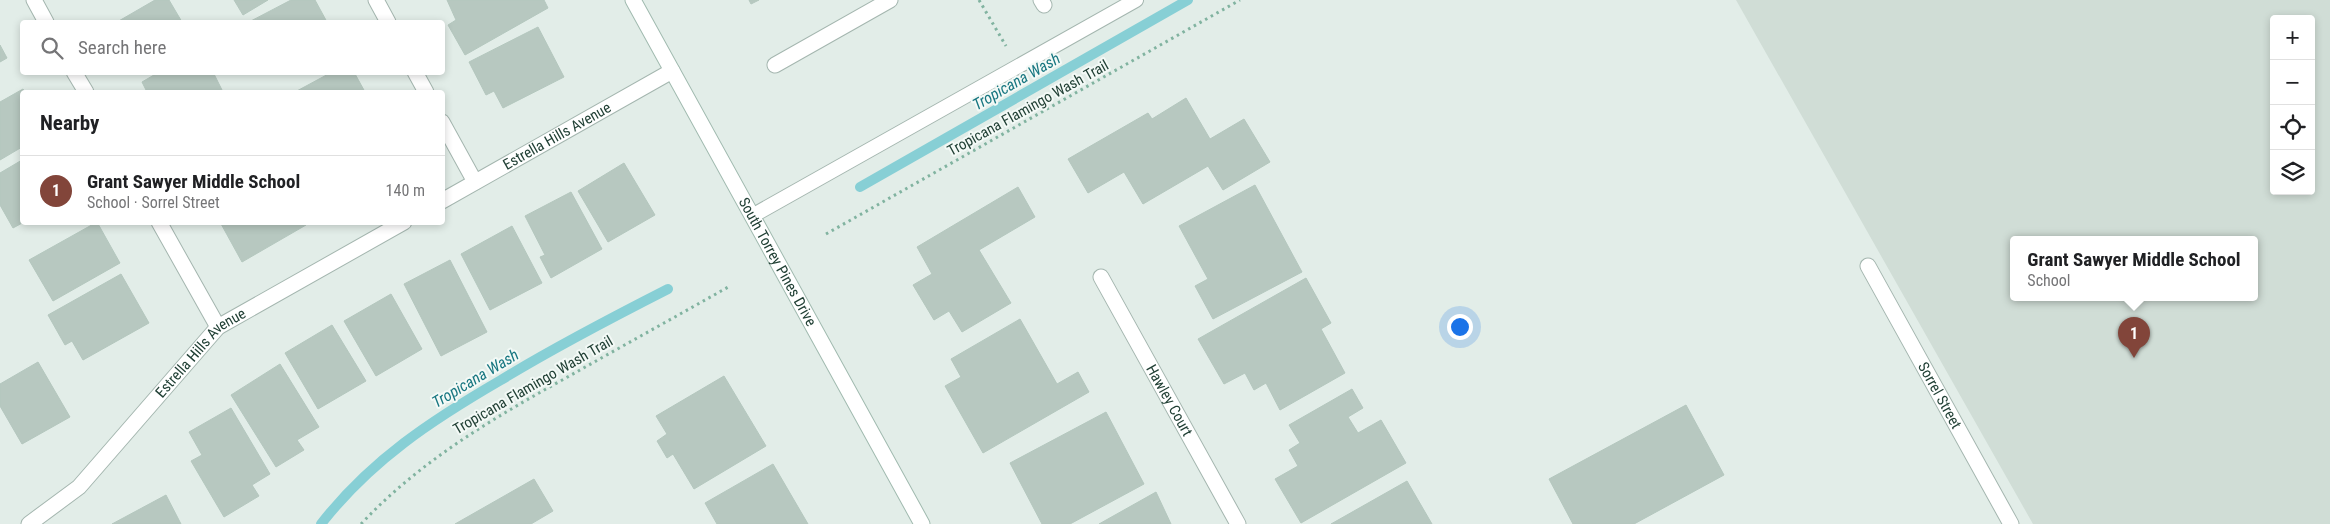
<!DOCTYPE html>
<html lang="en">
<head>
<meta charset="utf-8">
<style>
  :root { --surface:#fff; --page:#f2f2f2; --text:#202124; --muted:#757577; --line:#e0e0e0; --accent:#82453a }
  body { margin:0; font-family:"Roboto Condensed",sans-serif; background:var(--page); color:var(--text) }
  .controls { position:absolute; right:15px; top:15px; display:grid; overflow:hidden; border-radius:5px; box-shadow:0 2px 8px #0003 }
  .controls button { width:45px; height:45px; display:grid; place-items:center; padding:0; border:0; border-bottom:1px solid var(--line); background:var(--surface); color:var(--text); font:25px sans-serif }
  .you { position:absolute; left:1459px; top:326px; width:18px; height:18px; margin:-12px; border:4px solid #fff; border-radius:50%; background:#1a73e8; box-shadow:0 0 0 8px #1a73e833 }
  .badge { display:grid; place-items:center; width:32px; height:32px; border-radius:50%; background:var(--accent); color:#fff; font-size:16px; font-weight:700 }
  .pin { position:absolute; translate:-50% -41px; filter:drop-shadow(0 1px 2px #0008) }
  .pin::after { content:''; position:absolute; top:26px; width:18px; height:15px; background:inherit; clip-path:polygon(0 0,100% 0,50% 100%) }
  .popup { position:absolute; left:2010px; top:236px; width:248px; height:65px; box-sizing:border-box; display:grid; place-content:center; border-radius:5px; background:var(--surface); filter:drop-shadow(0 1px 4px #0005); font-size:16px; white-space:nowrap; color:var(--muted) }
  .popup b { font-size:19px; color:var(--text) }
  .popup::after { content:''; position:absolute; left:50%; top:100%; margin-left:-10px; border:10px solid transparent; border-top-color:var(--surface) }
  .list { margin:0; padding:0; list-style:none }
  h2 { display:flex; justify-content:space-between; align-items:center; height:65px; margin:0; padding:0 20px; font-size:21px }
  h2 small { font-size:16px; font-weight:400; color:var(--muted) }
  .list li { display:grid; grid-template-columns:32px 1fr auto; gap:15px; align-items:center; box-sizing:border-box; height:70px; padding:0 20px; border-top:1px solid var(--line) }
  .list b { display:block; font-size:19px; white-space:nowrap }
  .list p { margin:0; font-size:16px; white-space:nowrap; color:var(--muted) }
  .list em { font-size:16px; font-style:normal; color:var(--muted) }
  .icon { flex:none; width:28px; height:28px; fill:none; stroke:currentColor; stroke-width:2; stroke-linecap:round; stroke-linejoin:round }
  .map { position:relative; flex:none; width:2330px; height:524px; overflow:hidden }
  .search { position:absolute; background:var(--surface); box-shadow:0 2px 8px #0003; left:20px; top:20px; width:425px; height:55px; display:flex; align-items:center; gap:12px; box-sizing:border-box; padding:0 18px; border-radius:5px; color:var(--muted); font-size:19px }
  .panel { position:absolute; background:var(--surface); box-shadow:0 2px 8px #0003; left:20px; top:90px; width:425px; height:135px; border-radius:5px }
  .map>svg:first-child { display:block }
  .built { fill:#d0ddd6; fill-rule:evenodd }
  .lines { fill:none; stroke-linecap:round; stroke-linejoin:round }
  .stream { stroke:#87cfd5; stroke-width:10 }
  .building { fill:#b7c8c0; stroke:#b4c7be }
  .lane-casing { stroke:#a4b6af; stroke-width:16 }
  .street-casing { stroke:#a4b6af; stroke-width:17 }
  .secondary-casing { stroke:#a0baaf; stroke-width:17 }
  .path { stroke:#81b3a0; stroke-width:3; stroke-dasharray:2.5 4; stroke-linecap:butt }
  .lane { stroke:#fff; stroke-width:14 }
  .street { stroke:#fff; stroke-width:15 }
  .secondary { stroke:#fff; stroke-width:15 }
  .labels { text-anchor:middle; stroke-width:4; stroke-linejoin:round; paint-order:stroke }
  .street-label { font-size:15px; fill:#214035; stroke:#f3f9f6 }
  .water-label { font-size:16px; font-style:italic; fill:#177680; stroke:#f3f9f6 }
</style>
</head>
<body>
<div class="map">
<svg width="2330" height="524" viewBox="0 0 2330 524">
  <rect width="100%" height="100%" fill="#e2ede8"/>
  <!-- built -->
  <path class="built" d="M1736 0H2330V524H2033ZM2274 19H2311V191H2274ZM2014 239H2254V297H2014Z"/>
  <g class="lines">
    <!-- stream -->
    <g class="stream">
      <path d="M860 187 1188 0"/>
      <path d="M321 524C371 460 432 420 501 380 555 347 611 318 668 289"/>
    </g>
  </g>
  <!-- building -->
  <g class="building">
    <path d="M155 0H169L182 22H117Z"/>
    <path d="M234 0H268L243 15Z"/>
    <path d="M291 0H315L327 22H249Z"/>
    <path d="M544 0 548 8 465 55 448 25 456 20 447 0Z"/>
    <path d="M749 0H759L751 4Z"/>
    <path d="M538 27 564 77 503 108 494 91 486 95 469 62Z"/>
    <path d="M0 45 7 58 0 62Z"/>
    <path d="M159 72H213L223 92H147L142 82Z"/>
    <path d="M332 72H354L365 92H295Z"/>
    <path d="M23 89 25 92H22V147L0 160V102Z"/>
    <path d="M1186 98 1210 139 1244 119 1270 162 1223 190 1208 166 1143 204 1124 172 1088 193 1068 159 1148 113 1152 119Z"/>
    <path d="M22 160 24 222 13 228 0 205V173Z"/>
    <path d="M624 163 655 215 608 242 578 191Z"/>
    <path d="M1255 185 1302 272 1213 319 1195 286 1208 279 1179 226Z"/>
    <path d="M1018 187 1035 217 979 250 1011 303 962 332 949 311 934 320 913 285 932 274 917 247Z"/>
    <path d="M571 192 602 249 551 278 540 257 545 255 525 216Z"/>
    <path d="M97 222 120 263 53 301 29 260Z"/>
    <path d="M220 222H305L306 225 242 262Z"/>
    <path d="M512 226 542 283 490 310 461 254Z"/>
    <path d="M450 260 487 332 441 356 404 284Z"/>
    <path d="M121 274 149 323 83 360 72 341 65 345 48 315Z"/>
    <path d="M1306 278 1331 323 1321 329 1345 373 1280 410 1266 383 1254 390 1245 373 1224 384 1198 339Z"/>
    <path d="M391 294 422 349 376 376 344 321Z"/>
    <path d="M1020 319 1057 384 1078 372 1089 392 983 453 945 386 961 377 951 359Z"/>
    <path d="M332 325 366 381 318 409 285 353Z"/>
    <path d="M38 362 70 417 22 444 0 406V384Z"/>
    <path d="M280 364 319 427 297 440 304 450 276 467 231 395Z"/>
    <path d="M724 376 766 446 694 489 673 454 667 458 657 441 667 434 656 416Z"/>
    <path d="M1352 389 1363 408 1348 417 1358 433 1381 420 1406 463 1301 523 1275 479 1298 466 1289 450 1300 443 1289 425Z"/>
    <path d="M1686 405 1724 475 1634 524H1573L1549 479Z"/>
    <path d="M231 408 270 474 252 485 259 496 224 517 191 461 202 455 189 432Z"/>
    <path d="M1106 412 1144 484 1070 524H1042L1010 463Z"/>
    <path d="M773 464 808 524H717L705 503Z"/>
    <path d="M534 479 553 511 531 524H455Z"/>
    <path d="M1407 481 1432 524H1331Z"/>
    <path d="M1156 492 1171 524H1099Z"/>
    <path d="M166 495 181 524H112Z"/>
  </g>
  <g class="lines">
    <defs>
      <path id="lane" d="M752 216 1136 0"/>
      <g id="street">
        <path d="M34 0 46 22"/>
        <path d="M376 0 388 22"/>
        <path d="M1041 0 1044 5"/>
        <path d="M775 65 890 0"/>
        <path d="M74 72 86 92"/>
        <path d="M415 72 426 92"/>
        <path d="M442 122 475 182"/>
        <path id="s1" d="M442 201 672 71"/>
        <path d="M159 222 218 327"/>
        <path id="s2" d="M1868 266 2011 524"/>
        <path id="s3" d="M1101 277 1238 524"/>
        <path id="s4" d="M29 524 79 487 218 327 404 222"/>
      </g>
      <g id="secondary">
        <path id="s5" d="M633 0 922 524"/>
      </g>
    </defs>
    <!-- lane casing -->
    <use href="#lane" class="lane-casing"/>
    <!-- street casing -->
    <use href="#street" class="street-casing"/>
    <!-- secondary casing -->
    <use href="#secondary" class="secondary-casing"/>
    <!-- path -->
    <g class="path">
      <path d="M979 0 1006 46"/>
      <path d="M826 234 1240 0"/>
      <path d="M361 524C419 462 490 420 564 379 619 348 675 317 730 286"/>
    </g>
    <!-- lane -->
    <use href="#lane" class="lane"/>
    <!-- street -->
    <use href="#street" class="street"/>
    <!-- secondary -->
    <use href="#secondary" class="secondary"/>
  </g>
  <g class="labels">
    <!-- street labels -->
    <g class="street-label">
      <text transform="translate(1028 108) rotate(-29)" y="5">Tropicana Flamingo Wash Trail</text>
      <text dy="5" stroke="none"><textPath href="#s1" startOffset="132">Estrella Hills Avenue</textPath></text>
      <text dy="5" stroke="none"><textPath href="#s5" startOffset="299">South Torrey Pines Drive</textPath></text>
      <text dy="5" stroke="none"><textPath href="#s4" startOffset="244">Estrella Hills Avenue</textPath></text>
      <text transform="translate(533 385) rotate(-30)" y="5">Tropicana Flamingo Wash Trail</text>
      <text dy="5" stroke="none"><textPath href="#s2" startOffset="148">Sorrel Street</textPath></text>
      <text dy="5" stroke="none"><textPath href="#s3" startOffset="141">Hawley Court</textPath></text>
    </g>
    <!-- water labels -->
    <g class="water-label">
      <text transform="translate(1016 81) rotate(-30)" y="6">Tropicana Wash</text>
      <text transform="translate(475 378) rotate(-31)" y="6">Tropicana Wash</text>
    </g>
  </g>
</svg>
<div class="controls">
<button>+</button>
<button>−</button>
<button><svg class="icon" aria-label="locate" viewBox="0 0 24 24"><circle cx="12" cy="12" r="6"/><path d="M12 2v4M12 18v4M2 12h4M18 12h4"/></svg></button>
<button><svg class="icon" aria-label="layers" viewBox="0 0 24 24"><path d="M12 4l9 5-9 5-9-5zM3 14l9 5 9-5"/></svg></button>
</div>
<div class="you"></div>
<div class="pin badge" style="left:2134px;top:358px">1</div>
<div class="popup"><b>Grant Sawyer Middle School</b>School</div>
<div class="search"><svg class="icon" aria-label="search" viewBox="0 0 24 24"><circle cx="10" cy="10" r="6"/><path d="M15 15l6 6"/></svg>Search here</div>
<section class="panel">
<h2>Nearby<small></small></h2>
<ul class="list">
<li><span class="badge">1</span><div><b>Grant Sawyer Middle School</b><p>School · Sorrel Street</p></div><em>140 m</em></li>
</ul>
</section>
</div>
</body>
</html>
